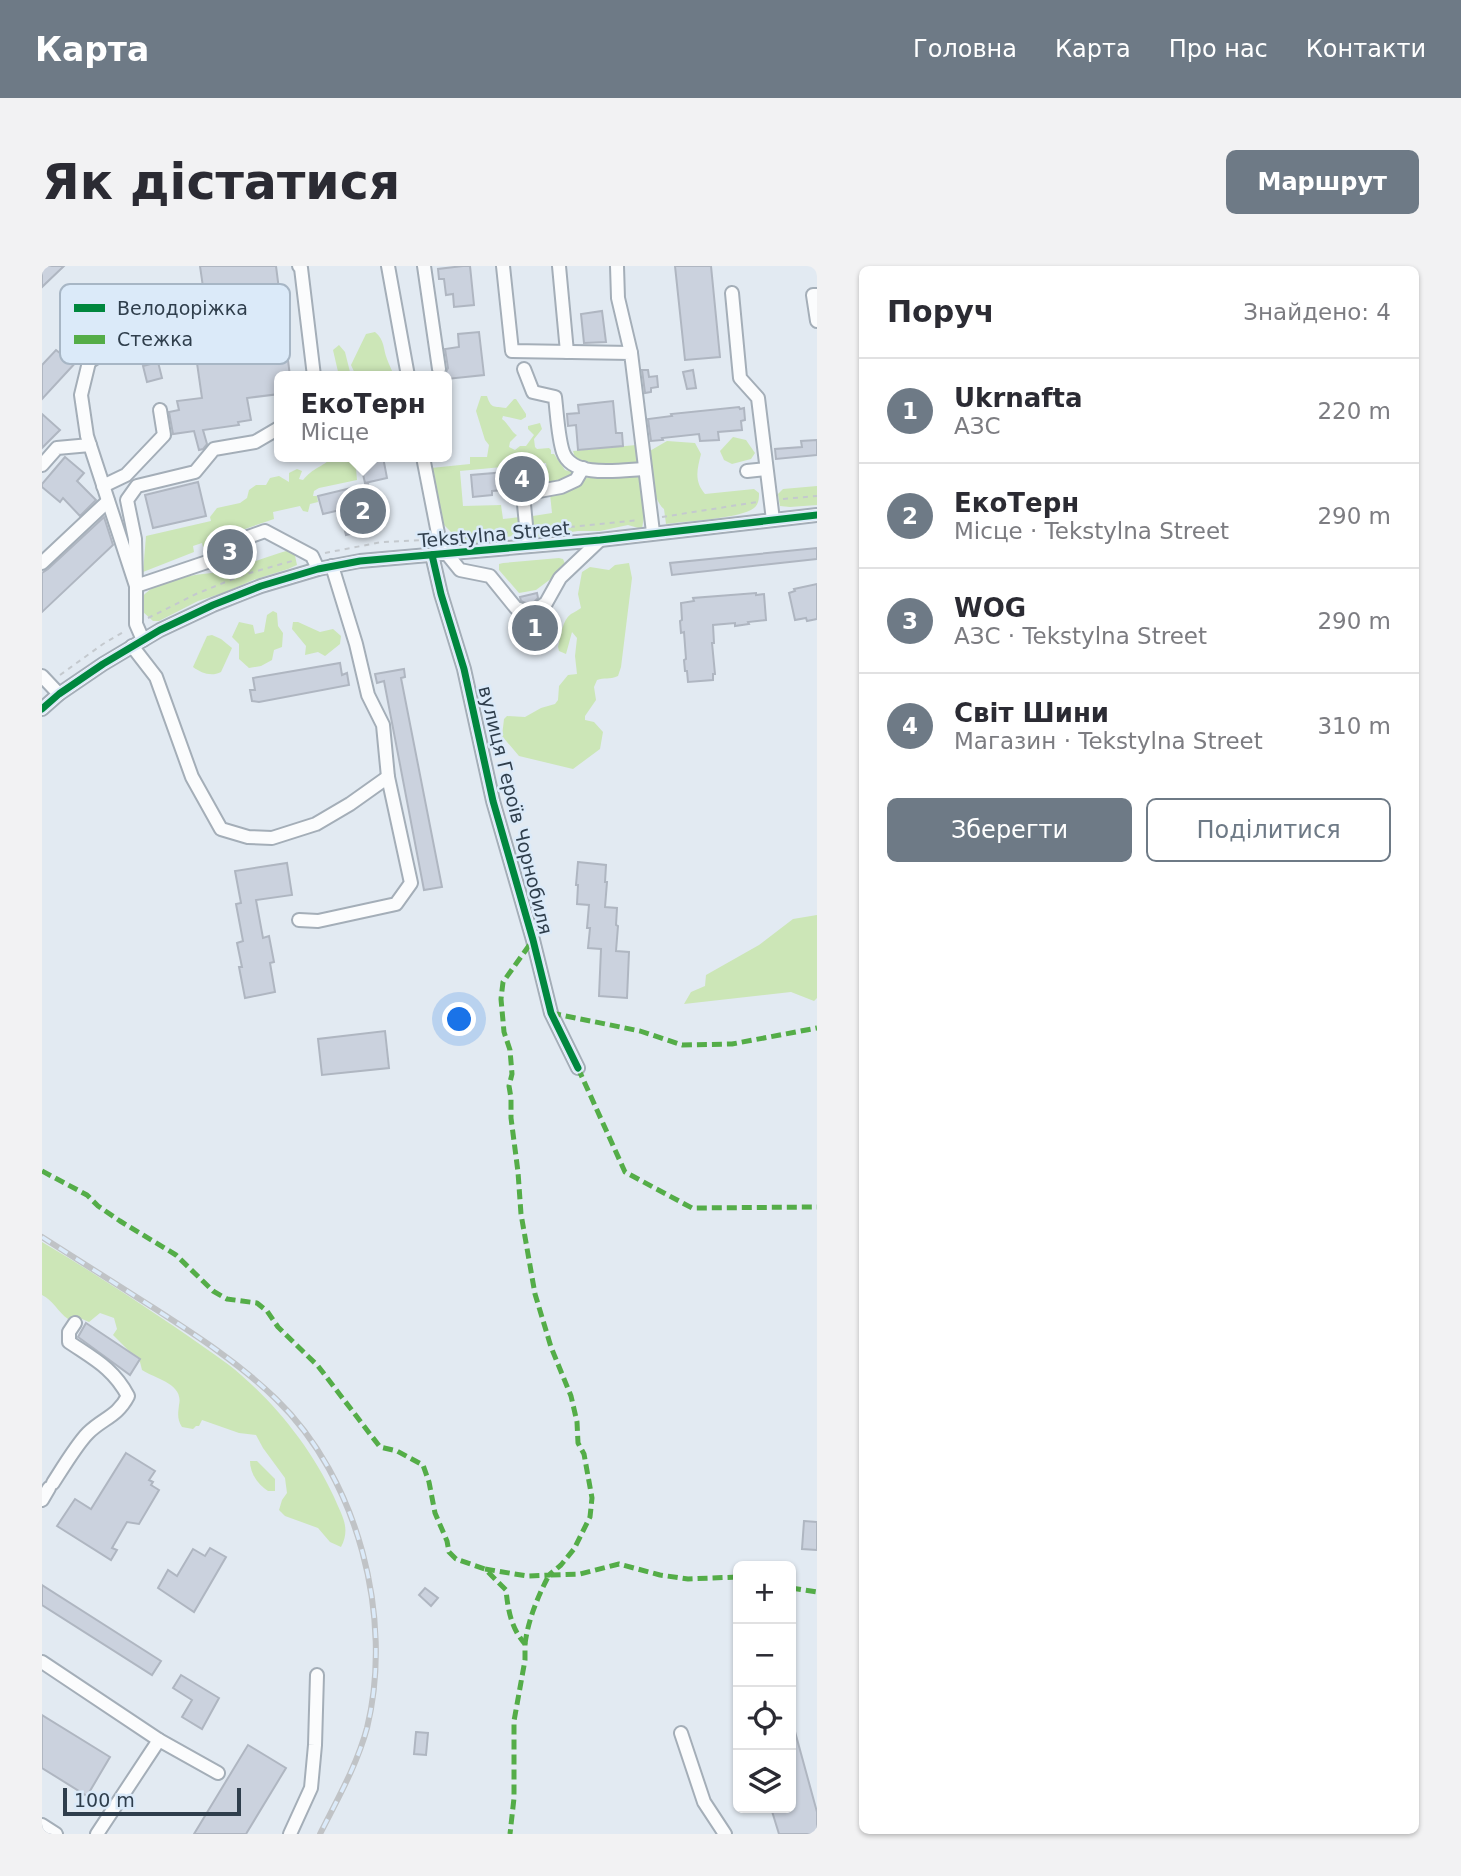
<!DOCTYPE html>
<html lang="uk">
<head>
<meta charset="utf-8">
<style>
  :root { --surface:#fff; --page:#f2f2f3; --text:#2b2b33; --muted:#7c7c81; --line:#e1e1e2; --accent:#6e7a86 }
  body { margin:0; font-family:"DejaVu Sans",sans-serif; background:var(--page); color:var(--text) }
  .controls { position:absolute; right:21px; bottom:21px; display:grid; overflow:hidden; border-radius:10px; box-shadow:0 2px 5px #0004 }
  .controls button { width:63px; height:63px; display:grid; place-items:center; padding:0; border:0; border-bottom:2px solid var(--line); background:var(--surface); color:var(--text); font:35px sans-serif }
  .scale { position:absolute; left:21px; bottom:18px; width:178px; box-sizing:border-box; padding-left:7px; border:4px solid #2f3e4c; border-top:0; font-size:19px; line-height:24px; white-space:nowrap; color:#2f3e4c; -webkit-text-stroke:5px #dbeaf9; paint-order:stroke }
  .you { position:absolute; left:418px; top:754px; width:24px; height:24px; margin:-18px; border:5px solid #fff; border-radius:50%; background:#1a73e8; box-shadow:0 0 0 10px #1a73e833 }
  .badge { display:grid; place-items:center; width:46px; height:46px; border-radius:50%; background:var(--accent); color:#fff; font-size:23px; font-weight:700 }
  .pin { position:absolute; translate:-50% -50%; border:4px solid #fff; box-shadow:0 2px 7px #0006 }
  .popup { position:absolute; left:232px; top:105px; width:178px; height:91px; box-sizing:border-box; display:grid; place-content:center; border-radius:10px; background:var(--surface); filter:drop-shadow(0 2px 5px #0005); font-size:23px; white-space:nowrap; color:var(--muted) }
  .popup b { font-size:26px; color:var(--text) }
  .popup::after { content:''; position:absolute; left:50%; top:100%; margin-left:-14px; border:14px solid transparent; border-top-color:var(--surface) }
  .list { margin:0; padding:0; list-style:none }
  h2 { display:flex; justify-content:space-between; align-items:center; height:91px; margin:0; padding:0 28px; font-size:30px }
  h2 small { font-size:23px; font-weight:400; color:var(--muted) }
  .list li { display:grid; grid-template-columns:46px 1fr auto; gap:21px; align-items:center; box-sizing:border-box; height:105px; padding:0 28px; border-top:2px solid var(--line) }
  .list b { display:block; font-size:26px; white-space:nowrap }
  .list p { margin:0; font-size:23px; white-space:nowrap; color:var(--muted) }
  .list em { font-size:23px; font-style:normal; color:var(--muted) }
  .actions { display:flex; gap:14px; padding:21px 28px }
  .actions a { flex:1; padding:16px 0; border:2px solid var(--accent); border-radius:10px; text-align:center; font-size:24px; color:var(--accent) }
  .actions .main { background:var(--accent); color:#fff }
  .icon { flex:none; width:38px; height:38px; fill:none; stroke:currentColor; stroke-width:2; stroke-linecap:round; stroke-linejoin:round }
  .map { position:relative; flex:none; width:775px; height:1568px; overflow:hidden; border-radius:10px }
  header { display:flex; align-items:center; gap:42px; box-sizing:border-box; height:98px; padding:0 35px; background:var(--accent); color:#fff }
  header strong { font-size:33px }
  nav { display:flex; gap:38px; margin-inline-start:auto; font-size:24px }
  .intro { display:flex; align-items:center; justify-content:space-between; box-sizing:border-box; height:168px; padding:0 42px }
  h1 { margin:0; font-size:49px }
  .button { padding:18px 32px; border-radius:10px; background:var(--accent); color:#fff; font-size:24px; font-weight:700 }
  main { display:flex; gap:42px; padding:0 42px }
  aside { flex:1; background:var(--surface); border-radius:10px; box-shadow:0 2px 5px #0004 }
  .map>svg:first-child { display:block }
  .green { fill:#cce6b7 }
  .building { fill:#cbd2de; stroke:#afb6c1; stroke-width:2 }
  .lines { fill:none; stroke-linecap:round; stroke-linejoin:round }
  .minor-casing { stroke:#a4aeb8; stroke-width:16 }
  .path { stroke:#c4c9ce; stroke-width:2; stroke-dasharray:5 5; stroke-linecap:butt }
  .minor { stroke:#fbfcfd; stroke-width:12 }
  .rail-casing { stroke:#c0c3c6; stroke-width:6 }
  .rail { stroke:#dbeaf9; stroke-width:3.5; stroke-dasharray:10; stroke-linecap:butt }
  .quiet { stroke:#54ad48; stroke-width:5; stroke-dasharray:10 5; stroke-linecap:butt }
  .cycleway-casing { stroke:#dbeaf9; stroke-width:11 }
  .cycleway { stroke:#00873e; stroke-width:7 }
  .labels { text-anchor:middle; stroke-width:5; stroke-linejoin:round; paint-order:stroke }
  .street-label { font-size:19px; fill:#2f3e4c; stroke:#dbeaf9 }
  .key { fill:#dbeaf9; stroke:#a7b6c5; stroke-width:2 }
  .key-label { font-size:19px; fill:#2f3e4c }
</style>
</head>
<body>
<header>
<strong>Карта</strong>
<nav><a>Головна</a><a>Карта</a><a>Про нас</a><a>Контакти</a></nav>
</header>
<div class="intro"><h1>Як дістатися</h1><a class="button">Маршрут</a></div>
<main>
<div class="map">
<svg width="775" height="1568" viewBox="0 0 775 1568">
  <rect width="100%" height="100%" fill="#e2eaf2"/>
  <!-- green -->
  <g class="green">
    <path d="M333 66C343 74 341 83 345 93 347 99 350 104 352 110H314L309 99 324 68Z"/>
    <path d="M297 79 303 86 309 110H297L291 84Z"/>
    <path d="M439 130H445C449 143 452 140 464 142L472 133H474L484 148V151L479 154 461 150 460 153C466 157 470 167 475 169L468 176 467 181 473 184 478 180H484L492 169 486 163V160L498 157 500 163 492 173 493 181 495 183 507 182 509 184V188H512L523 204 530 206 532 210 527 213 507 217 504 197 418 205 421 240 459 239 461 253 478 251 476 268 438 279H429L418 275 401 258 389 202 428 198V191H445L447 179 443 174 434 145Z"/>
    <path d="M691 171 704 174 713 187 709 193 690 198 682 194 678 185Z"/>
    <path d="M625 175 653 177 659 188C655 204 652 215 663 228L712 223 717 227C717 232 717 238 712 242 698 253 643 255 624 258L622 243C610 233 607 201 606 186Z"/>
    <path d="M594 179 598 196 555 199 533 192 531 185Z"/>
    <path d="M291 191H313L315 214 277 222 272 225 271 230H275L276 236 268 238 266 246 261 245 258 240 231 246 232 253 185 269 164 281H161L160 277 151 280 152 286 101 306 104 270 169 255 168 251 175 242 198 237 205 232 207 224 214 219H224L228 212 237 210 247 216V207L255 203 260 205 257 213 261 214C272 201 279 202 291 191Z"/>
    <path d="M549 209 597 210 603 243 600 263 586 259 558 265H536L495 271 490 268 491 250 510 247 508 228 527 224Z"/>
    <path d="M775 220V239L748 241 738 240 736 228 741 223Z"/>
    <path d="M248 284 252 285 255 299 246 303 211 314 184 326 156 335 117 355H111L100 345 99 332C122 306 161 311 191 303 210 297 229 289 248 284Z"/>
    <path d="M517 292 521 293 524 300 522 303 494 324 477 327 457 304V298L461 297Z"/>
    <path d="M587 297 590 312 579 401 576 410C567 414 562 411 555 414L552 421 554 434 543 450V454L552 456 561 466 558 483 531 503 477 490 460 470 462 453 465 450 483 451 499 442 513 438 516 434 517 420 526 409 535 408 533 390 535 372 530 366 524 388 517 385 516 381C519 370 520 354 529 348 533 346 536 344 539 342L536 328 540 306 548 301 567 304 573 299Z"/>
    <path d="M231 345 235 347 236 360 241 367 240 381 232 384 230 394 219 400 207 402 197 393V378L190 371 197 356 211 359 213 368 222 366 225 349Z"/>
    <path d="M251 356H256L278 366 291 363 299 370 298 378 283 390 276 386 263 389 264 380 250 363Z"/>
    <path d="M170 369 179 373 190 382 179 406C169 411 159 407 151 401L165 370Z"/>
    <path d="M775 649V732L772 735 749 726 642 738 649 726 663 720 664 709 717 679 751 653Z"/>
    <path d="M0 976C44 1002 87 1030 130 1059 149 1072 168 1085 187 1099 230 1133 269 1181 292 1231 300 1250 309 1262 299 1281L288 1276 276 1262 243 1250 237 1244 240 1234 245 1227 243 1212 221 1182 214 1169 197 1167 160 1154 157 1160H154L151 1163 140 1161C135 1153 136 1148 137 1139 142 1118 114 1113 100 1104L98 1096 71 1069 75 1063 72 1052 58 1047 47 1056 33 1050 26 1053C16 1046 11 1034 0 1029Z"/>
    <path d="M208 1195H215L233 1213V1225H226C216 1218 208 1208 208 1195Z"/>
  </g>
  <!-- building -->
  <g class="building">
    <path d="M0 0H22L0 21Z"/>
    <path d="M158 0H234L248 110H237V128L205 132 209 154 196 156 197 159 161 164 165 178 161 183 157 184 152 165 131 168 127 146 137 144 135 135 160 132 153 83 128 90 111 27 130 22 131 25 161 21Z"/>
    <path d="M421 0H428L432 39 412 41 411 28 404 29 402 13H397L396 3Z"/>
    <path d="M633 0H669L678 91 643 94Z"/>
    <path d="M560 45 564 76 542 77 539 48Z"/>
    <path d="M437 66 442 109 405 113V110H402L406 102 403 83 417 81 416 68Z"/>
    <path d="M14 84 23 91 27 86 36 94 0 133V99Z"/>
    <path d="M116 96 120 112 105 116 101 100Z"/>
    <path d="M600 104H606L607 111 615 110 616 121 609 122V126L603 127Z"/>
    <path d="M651 104 654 122 645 123 641 106Z"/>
    <path d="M571 135 574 167H580L581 180 536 184 534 159 526 160 525 148 537 147 536 139Z"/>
    <path d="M697 141 698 143 702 142 703 154 699 155 700 164 676 166 677 174 658 175 657 168 620 172 621 174 609 175 606 153 630 150 629 148Z"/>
    <path d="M0 148 18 164 0 182Z"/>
    <path d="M775 174V189L734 193 733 183 760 181 759 175Z"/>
    <path d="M23 191 42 207 35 215 54 234 38 250 21 232 18 236 0 221V218Z"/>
    <path d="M317 191H341L345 212 323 217Z"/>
    <path d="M501 198 502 215 481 218V219L474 223 450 225V229L431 231 429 209 464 206 463 201Z"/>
    <path d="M156 216 164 250 111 262 103 229Z"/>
    <path d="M326 218 337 261 304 269 298 244 281 248 276 230Z"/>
    <path d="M62 251 71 279 0 346V307L6 303Z"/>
    <path d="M206 280 205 288 201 292 196 294 186 293 184 288Z"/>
    <path d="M775 282V293L630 309 628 297Z"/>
    <path d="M775 318V353L765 355 764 352 753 354 747 327 753 325 752 323Z"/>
    <path d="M495 327 496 332 491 337 489 342 494 348 500 349 506 380 488 384 482 352 488 347V342L486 338 479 335 478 331Z"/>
    <path d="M714 327V329L722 328 724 354 706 356 707 358 693 360V357L671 359 672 377H670L673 408H671V414L646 416 645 405H643L642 394 644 393 642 366 639 367 638 355 640 354 639 337 652 335 651 332Z"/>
    <path d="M298 397 300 409 305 407 307 419 217 436 210 435 208 424H213L211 412Z"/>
    <path d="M362 403 363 411 359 412 400 621 382 624 342 415 335 417 333 408Z"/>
    <path d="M536 596 564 599 563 616H565L563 641 575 642 574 659 576 660 574 685 587 686 585 732 557 730 559 683 546 682 548 662H545L547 639 535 638 536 619H534Z"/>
    <path d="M245 597 250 629 214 634 221 672 227 670 232 696 228 697 233 726 203 732 197 701H200L195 677 201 675 194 638 199 637 193 605Z"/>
    <path d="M343 765 347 802 280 809 276 773Z"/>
    <path d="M44 1057 98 1093 88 1109 36 1071Z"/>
    <path d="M84 1187 113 1205 107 1214 111 1216 109 1219 117 1224 97 1258 85 1256 70 1282 75 1284 69 1294 15 1260 33 1233 49 1243Z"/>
    <path d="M762 1255 775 1256V1284L760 1283Z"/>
    <path d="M168 1282 184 1291 152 1346 116 1322 126 1304 135 1310 151 1283 163 1290Z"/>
    <path d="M0 1319 119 1395 110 1409 0 1339Z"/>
    <path d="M383 1322 396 1332 389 1340 377 1329Z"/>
    <path d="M139 1409 177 1432 160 1463 140 1451 150 1434 131 1422Z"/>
    <path d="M0 1449 68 1491 45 1530 0 1502Z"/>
    <path d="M749 1462H752L775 1546V1568H737L729 1542H749Z"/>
    <path d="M374 1466 386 1467 384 1489 372 1488Z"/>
    <path d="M206 1479 244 1502 204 1568H152Z"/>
  </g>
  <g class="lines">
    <defs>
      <g id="minor">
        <path d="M257 0 259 2 272 110"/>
        <path d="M346 0 366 110"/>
        <path d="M382 0 397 103"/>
        <path d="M461 0 470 85 589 87 611 266"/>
        <path d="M517 0 525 86"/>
        <path d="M575 0 576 32 589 87"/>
        <path d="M690 27 698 112 716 132 731 254"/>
        <path d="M775 29H771L775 55"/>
        <path d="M482 103 491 126 513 131C515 147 516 171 521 186 530 213 580 204 603 203"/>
        <path d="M381 191 400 288"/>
        <path d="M0 199 15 182 48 179"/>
        <path d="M705 205 724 203"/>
        <path d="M61 220 84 209 122 169 118 144"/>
        <path d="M184 279 223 265 270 290 276 303"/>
        <path d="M486 280 481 228 519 221 534 214 541 202"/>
        <path d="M405 288 418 304 448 310 474 342 480 344"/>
        <path d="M390 289 399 328 422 403 451 535 491 674 509 747 536 802"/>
        <path d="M177 292 94 320 93 273 85 234 95 220 153 206 172 183 213 176 237 162"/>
        <path d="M0 297 66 235"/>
        <path d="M498 341 504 337 518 312 558 274"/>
        <path d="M101 374 94 358V320L45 170 39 129 47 96 76 77 114 67"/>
        <path d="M90 380 114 411 150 511 179 563 206 571 230 572 274 558 308 538 346 511"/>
        <path d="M0 410 17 428"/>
        <path d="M0 443 17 428 61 398 118 364 171 339 219 320 276 303 318 295 558 274 775 249"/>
        <path d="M257 654 276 655 354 638 369 617 346 511 341 459 326 429 314 378 290 300"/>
        <path d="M11 1217C20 1203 35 1178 46 1167 61 1152 75 1151 86 1130 71 1102 52 1093 27 1076V1066L33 1057"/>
        <path d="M0 1234 7 1222"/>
        <path d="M0 1396 117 1474"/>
        <path d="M639 1467 662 1536 683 1568"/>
        <path d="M0 1559 14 1568"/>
        <path d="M55 1568 117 1474 176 1507"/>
        <path d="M248 1568 269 1522 273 1479 275 1409"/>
      </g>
    </defs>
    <!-- minor casing -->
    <use href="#minor" class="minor-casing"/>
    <!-- path -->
    <g class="path">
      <path d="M741 233 775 230"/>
      <path d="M620 251 715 236"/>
      <path d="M498 264 597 254"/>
      <path d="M411 272 472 266"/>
      <path d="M283 287 340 276 385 274"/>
      <path d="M106 352 154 328 201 309 250 295"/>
      <path d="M18 409 61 378 83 365"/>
    </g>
    <!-- minor -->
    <use href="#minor" class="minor"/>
    <defs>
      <path id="rail" d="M0 971C36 994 71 1016 107 1039 152 1068 196 1096 234 1133 316 1212 352 1352 325 1462 315 1499 295 1534 278 1568"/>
    </defs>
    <!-- rail casing -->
    <use href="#rail" class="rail-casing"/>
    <!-- rail -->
    <use href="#rail" class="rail"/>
    <!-- quiet -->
    <g class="quiet">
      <path d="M509 747 598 765 640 779 690 778 775 762"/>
      <path d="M536 802 583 906 650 942 775 941"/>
      <path d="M0 905 45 929 56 940 78 955 134 989 171 1025 185 1033 215 1037 225 1045 236 1061 276 1100 338 1181 355 1185 381 1199 387 1216 393 1247 405 1275 407 1286 414 1293 443 1303 464 1324C466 1344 469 1362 483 1378V1394L472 1455V1532L468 1568"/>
      <path d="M443 1303 485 1310 507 1309 519 1299 532 1283 548 1251 550 1232 542 1188 536 1177 535 1156 529 1130 509 1081 493 1028 479 948 476 906 469 852V832L467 820 470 808 468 784 462 766 459 733 461 716 491 674"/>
      <path d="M749 1322 775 1326"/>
      <path d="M483 1378C486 1354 496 1330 507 1309L538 1308 577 1298 618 1309 646 1313 696 1311"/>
    </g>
    <defs>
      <g id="cycleway">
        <path d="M390 289 399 328 422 403 451 535 491 674 509 747 536 802"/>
        <path d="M0 443 17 428 61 398 118 364 171 339 219 320 276 303 318 295 558 274 775 249"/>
      </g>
    </defs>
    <!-- cycleway casing -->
    <use href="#cycleway" class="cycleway-casing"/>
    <!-- cycleway -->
    <use href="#cycleway" class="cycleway"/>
  </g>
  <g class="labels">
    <!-- street labels -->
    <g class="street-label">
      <text transform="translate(452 268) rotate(-5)" y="7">Tekstylna Street</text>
      <text transform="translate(474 544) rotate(76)" y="7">вулиця Героїв Чорнобиля</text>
    </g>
  </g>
  <!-- legend -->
  <rect x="18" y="18" width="230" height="80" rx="10" class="key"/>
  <rect x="32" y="38" width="31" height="8" fill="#00873e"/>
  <rect x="32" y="69" width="31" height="9" fill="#54ad48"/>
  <g class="key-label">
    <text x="75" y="49">Велодоріжка</text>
    <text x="75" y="80">Стежка</text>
  </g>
</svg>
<div class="controls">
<button>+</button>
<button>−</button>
<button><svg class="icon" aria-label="locate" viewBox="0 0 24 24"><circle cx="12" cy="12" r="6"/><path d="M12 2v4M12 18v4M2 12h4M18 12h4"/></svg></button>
<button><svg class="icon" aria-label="layers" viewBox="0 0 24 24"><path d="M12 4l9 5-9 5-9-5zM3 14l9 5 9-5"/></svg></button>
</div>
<div class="scale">100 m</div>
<div class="you"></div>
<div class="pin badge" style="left:493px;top:362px">1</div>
<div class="pin badge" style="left:321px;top:245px">2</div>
<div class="popup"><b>ЕкоТерн</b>Місце</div>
<div class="pin badge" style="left:188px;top:286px">3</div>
<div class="pin badge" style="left:480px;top:213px">4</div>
</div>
<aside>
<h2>Поруч<small>Знайдено: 4</small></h2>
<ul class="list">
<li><span class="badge">1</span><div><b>Ukrnafta</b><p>АЗС</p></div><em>220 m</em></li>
<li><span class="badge">2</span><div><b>ЕкоТерн</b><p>Місце · Tekstylna Street</p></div><em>290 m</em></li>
<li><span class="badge">3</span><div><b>WOG</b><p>АЗС · Tekstylna Street</p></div><em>290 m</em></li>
<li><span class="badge">4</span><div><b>Світ Шини</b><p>Магазин · Tekstylna Street</p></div><em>310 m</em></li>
</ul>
<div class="actions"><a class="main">Зберегти</a><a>Поділитися</a></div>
</aside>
</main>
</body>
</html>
